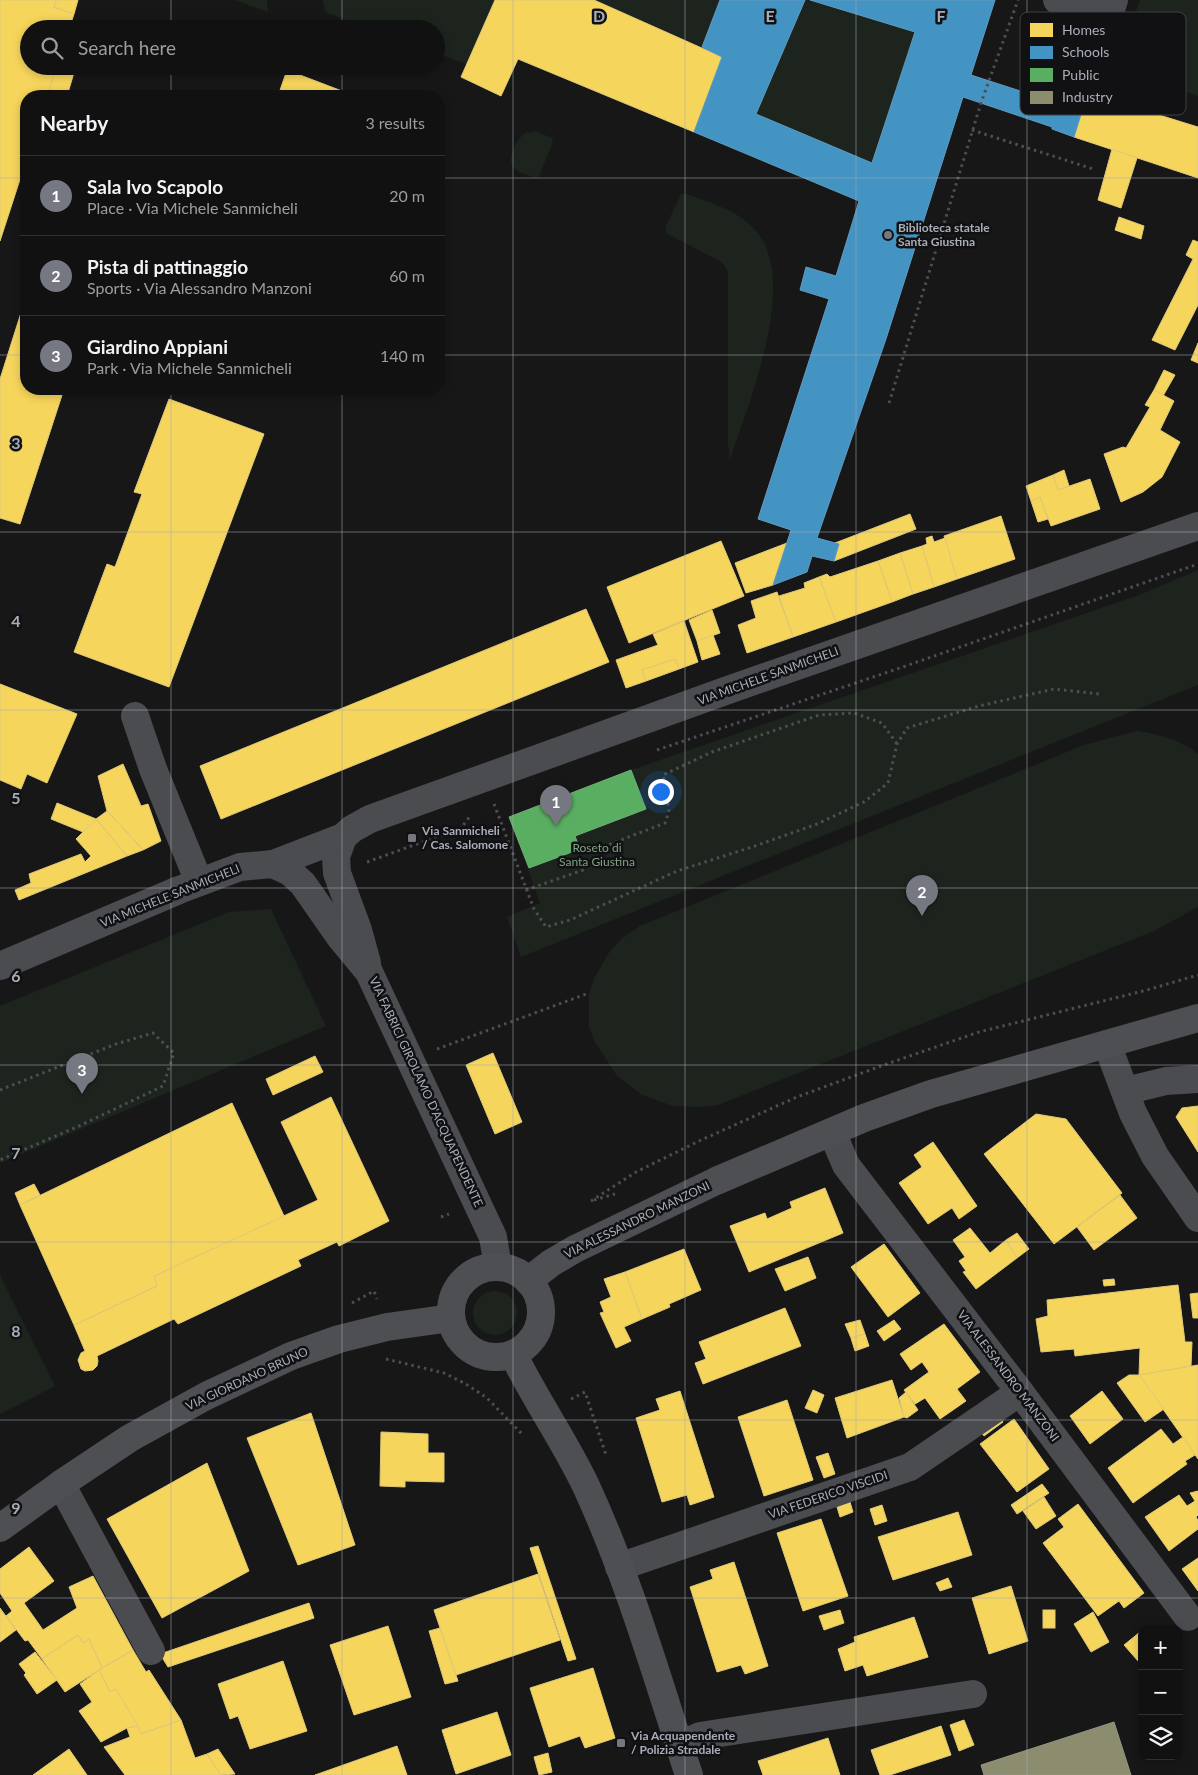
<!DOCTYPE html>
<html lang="en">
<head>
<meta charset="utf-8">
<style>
  :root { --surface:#111; --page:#1e1f1f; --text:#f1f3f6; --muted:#9c9d9f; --line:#303131; --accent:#757880 }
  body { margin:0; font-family:Lato,sans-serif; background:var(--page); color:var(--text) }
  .controls { position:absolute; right:15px; bottom:15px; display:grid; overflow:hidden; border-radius:10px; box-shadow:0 2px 8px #0003 }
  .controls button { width:45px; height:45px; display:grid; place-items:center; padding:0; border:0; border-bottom:1px solid var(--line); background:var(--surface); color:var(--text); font:25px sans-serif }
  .you { position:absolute; left:660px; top:791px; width:18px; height:18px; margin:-12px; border:4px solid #fff; border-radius:50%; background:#1a73e8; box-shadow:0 0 0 8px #1a73e833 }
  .badge { display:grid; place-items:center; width:32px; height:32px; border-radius:50%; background:var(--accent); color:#fff; font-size:16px; font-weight:700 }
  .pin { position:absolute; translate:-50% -41px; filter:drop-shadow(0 1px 2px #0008) }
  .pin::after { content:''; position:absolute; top:26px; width:18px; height:15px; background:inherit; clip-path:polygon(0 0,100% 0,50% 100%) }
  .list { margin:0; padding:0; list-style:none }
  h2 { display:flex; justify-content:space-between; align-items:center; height:65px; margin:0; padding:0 20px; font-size:21px }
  h2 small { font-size:16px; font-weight:400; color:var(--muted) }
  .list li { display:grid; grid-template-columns:32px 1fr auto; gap:15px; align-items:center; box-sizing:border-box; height:80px; padding:0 20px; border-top:1px solid var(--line) }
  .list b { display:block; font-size:19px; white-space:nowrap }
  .list p { margin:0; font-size:16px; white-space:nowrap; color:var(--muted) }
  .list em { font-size:16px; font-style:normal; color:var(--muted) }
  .icon { flex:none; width:28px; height:28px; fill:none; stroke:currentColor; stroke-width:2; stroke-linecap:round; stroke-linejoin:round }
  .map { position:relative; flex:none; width:1198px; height:1775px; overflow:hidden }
  .search { position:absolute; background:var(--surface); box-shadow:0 2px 8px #0003; left:20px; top:20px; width:425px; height:55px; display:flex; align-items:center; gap:12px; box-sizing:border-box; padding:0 18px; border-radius:28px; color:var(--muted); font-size:19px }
  .panel { position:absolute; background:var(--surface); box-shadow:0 2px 8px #0003; left:20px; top:90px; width:425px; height:305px; border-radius:20px }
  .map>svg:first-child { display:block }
  .green { fill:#1d241e }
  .homes { fill:#f6d55c; stroke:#dfc978 }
  .schools { fill:#4393c3; stroke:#619bc0 }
  .public { fill:#5aae61; stroke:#71ae7b }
  .industry { fill:#8c8c6e; stroke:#949684 }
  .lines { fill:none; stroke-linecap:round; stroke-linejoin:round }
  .path { stroke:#4d4e52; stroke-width:3; stroke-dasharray:2.5 4; stroke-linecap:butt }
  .minor { stroke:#4b4c50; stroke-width:28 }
  .major { stroke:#4d4f52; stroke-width:28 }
  .grid { fill:none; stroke:#a8adb8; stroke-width:1; stroke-opacity:0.55 }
  .poi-dot { fill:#757880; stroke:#111113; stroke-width:2 }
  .labels { text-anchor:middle; stroke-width:5; stroke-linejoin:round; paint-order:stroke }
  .poi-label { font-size:12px; font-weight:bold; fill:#a8adb8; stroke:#111113; text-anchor:start }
  .street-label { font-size:12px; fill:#a8adb8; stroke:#111113 }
  .park-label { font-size:12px; fill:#7fa381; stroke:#111113 }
  .key { fill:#111113; stroke:#3e4045; stroke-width:1 }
  .key-label { font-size:14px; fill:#a8adb8 }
  .grid-label { font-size:16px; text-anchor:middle; font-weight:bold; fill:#a8adb8; stroke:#111113; stroke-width:5; stroke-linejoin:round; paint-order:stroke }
</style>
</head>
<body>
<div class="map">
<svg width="1198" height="1775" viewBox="0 0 1198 1775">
  <rect width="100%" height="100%" fill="#171717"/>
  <!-- green -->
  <g class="green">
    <path d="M235 0H267L268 12Z"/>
    <path d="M323 0H495L466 64 436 53V29H371L325 12Z"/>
    <path d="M594 0H720L702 47Z"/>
    <path d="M805 0H810L915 32 872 163 756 114Z"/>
    <path d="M1140 0H1198V96L1116 66Z"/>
    <path d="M535 131 552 138 553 142 539 176 535 178C528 175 518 173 513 167 507 158 516 140 524 134 527 132 531 132 535 131Z"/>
    <path d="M681 194H687C711 203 740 211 757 232 799 284 748 404 730 460L728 445V272L723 263 666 233V226Z"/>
    <path d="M1198 570V685L521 957 507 917 540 903 509 817 631 770 1139 595Z"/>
    <path d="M1137 731C1159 734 1181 740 1198 754V907L1154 931 718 1105 700 1107 673 1106 642 1095 617 1076 595 1042 589 1027V993L594 979 608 954 621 939 640 926 1084 745Z"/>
    <path d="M271 909 326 1026 0 1163V1006L229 912Z"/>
    <path d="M0 1275 55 1386 0 1414Z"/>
    <circle cx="495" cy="1313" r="22"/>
  </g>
  <!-- homes -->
  <g class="homes">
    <path d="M0 0H56L54 7 74 14 69 29H29V66H57L47 96H26V161L0 241Z"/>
    <path d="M56 0H78L74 14 54 7Z"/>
    <path d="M495 0H594L722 57 694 132 518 59 501 96 461 77Z"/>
    <path d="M57 66H76L67 96H47Z"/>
    <path d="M287 70 355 96H278Z"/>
    <path d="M1088 93 1198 127V178L1074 137Z"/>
    <path d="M1112 149 1137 158 1121 208 1098 200Z"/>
    <path d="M1119 217 1144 226 1141 239 1115 230Z"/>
    <path d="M1193 240 1198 242V305L1175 350 1152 340 1193 259 1186 255Z"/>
    <path d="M26 297V389H64L20 524 0 518V379Z"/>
    <path d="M1198 343V363L1191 360Z"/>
    <path d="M1164 370 1175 375 1163 396 1154 390Z"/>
    <path d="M1154 390 1174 401 1160 430 1180 442 1162 477 1143 492 1121 502 1104 454 1123 447 1126 448 1150 407 1145 405Z"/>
    <path d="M169 399 264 434 169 687 74 652 107 564 115 567 142 494 134 492Z"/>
    <path d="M1064 470 1069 486 1058 490 1053 475Z"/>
    <path d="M1053 475 1058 490 1090 479 1100 509 1051 526 1040 497 1031 501 1026 486Z"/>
    <path d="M1040 497 1048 519 1038 522 1031 501Z"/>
    <path d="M910 514 916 529 834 561 839 544 835 543Z"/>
    <path d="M1001 516 1015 559 957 579 944 536Z"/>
    <path d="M932 536 934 542 945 538 957 579 934 587 922 546 927 544 926 538Z"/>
    <path d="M721 541 744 596 629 643 607 587Z"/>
    <path d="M787 543 773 585 746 593 735 563Z"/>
    <path d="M922 546 934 587 913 594 900 553Z"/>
    <path d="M900 553 913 594 892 602 878 561Z"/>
    <path d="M878 561 892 602 836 622 819 577 827 574 830 577Z"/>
    <path d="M819 577 836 622 793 637 779 596 805 588 804 583Z"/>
    <path d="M777 592 793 637 747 653 738 625 756 618 751 601Z"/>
    <path d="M586 609 609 662 221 819 200 766Z"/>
    <path d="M712 610 720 633 697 641 689 620Z"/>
    <path d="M684 621 698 662 679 669 675 659 642 670 646 681 626 688 616 660 658 645 653 634Z"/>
    <path d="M713 635 720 654 702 660 697 641Z"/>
    <path d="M675 659 679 669 646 681 642 670Z"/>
    <path d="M0 684 77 714 47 783 27 774 21 789 0 780Z"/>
    <path d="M123 764 141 806 148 804 161 841 143 850 107 811 98 776Z"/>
    <path d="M57 803 96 819 83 832 51 819Z"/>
    <path d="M107 811 143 850 127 856 96 819Z"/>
    <path d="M96 819 127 856 19 900 15 890 31 883 29 874 81 854 85 862 91 856 76 839Z"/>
    <path d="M493 1053 522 1122 495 1134 466 1065Z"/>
    <path d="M315 1056 323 1072 273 1095 266 1079Z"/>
    <path d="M331 1097 389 1221 339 1246 337 1242 298 1260 301 1266 178 1324 174 1319 97 1356 98 1361 97 1366 93 1370 85 1371 81 1369 78 1360 81 1353 85 1351 74 1325 157 1286 154 1276 318 1200 281 1122Z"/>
    <path d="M232 1103 284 1216 154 1276 157 1286 74 1325 20 1205Z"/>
    <path d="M1198 1106V1152L1176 1117 1182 1108Z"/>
    <path d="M1036 1114 1066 1119 1122 1193 1054 1244 984 1154Z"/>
    <path d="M933 1142 977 1206 959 1219 952 1208 928 1224 899 1183 922 1167 914 1155Z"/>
    <path d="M34 1184 40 1195 20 1205 15 1193Z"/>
    <path d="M825 1188 843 1233 749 1272 730 1226 765 1213 767 1219 792 1208 790 1202Z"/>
    <path d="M1120 1195 1137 1218 1094 1250 1077 1227Z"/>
    <path d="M970 1228 990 1253 1006 1240 1017 1258 976 1289 963 1272 966 1271 959 1261 965 1257 953 1240Z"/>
    <path d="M1017 1233 1029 1249 1017 1258 1006 1240Z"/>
    <path d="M884 1244 920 1293 888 1317 851 1267Z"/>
    <path d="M684 1249 701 1290 669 1304 670 1307 642 1319 625 1272Z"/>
    <path d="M808 1257 816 1278 785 1291 775 1269Z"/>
    <path d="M625 1272 642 1319 624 1327 631 1341 616 1348 600 1313 604 1312 600 1302 611 1297 604 1279Z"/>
    <path d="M1114 1279 1115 1285 1104 1286 1103 1280Z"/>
    <path d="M1178 1285 1185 1342H1192L1191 1366 1139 1375 1140 1348 1075 1356 1074 1349 1041 1352 1036 1319 1048 1316 1047 1300Z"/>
    <path d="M1198 1293V1318H1193L1190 1294Z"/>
    <path d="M785 1308 801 1346 703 1384 695 1363 706 1359 699 1342Z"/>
    <path d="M860 1320 865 1334 851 1338 845 1324Z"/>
    <path d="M894 1320 901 1329 884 1341 877 1331Z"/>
    <path d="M944 1324 980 1372 957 1389 966 1401 940 1419 925 1398 915 1404 904 1390 929 1372 922 1362 911 1370 900 1354Z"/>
    <path d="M865 1334 869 1346 855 1351 851 1338Z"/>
    <path d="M1198 1365V1459L1139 1375Z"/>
    <path d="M1129 1375H1139L1164 1409 1145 1422 1117 1383Z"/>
    <path d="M892 1380 904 1417 847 1438 835 1398Z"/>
    <path d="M813 1390 824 1395 817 1413 805 1408Z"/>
    <path d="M680 1391 714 1497 690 1505 687 1495 662 1502 636 1418 660 1410 656 1399Z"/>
    <path d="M1102 1391 1123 1419 1090 1444 1070 1416Z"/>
    <path d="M906 1392 918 1410 907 1418 904 1417 899 1398Z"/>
    <path d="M787 1400 813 1480 764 1496 738 1417Z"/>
    <path d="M311 1413 355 1545 298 1565 247 1438Z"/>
    <path d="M997 1414 1003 1422 984 1436 978 1428Z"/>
    <path d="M1014 1419 1049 1469 1017 1492 980 1444Z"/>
    <path d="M1161 1429 1173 1444 1183 1437 1195 1455 1185 1461 1187 1464 1133 1503 1108 1468Z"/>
    <path d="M381 1432 428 1434V1453H444V1482L405 1481V1487L380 1486Z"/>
    <path d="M828 1453 835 1474 824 1478 816 1457Z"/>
    <path d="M207 1463 249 1571 162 1618 107 1519Z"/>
    <path d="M1042 1484 1049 1493 1017 1514 1011 1505Z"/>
    <path d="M1198 1491V1515L1196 1517 1198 1520V1529L1169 1551 1145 1517 1179 1495 1187 1506 1195 1501 1190 1493Z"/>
    <path d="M1044 1497 1056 1516 1036 1529 1023 1511Z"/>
    <path d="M850 1502 853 1512 840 1517 837 1507Z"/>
    <path d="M1078 1504 1144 1593 1124 1608 1119 1601 1098 1616 1043 1543 1064 1527 1058 1519Z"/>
    <path d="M882 1505 887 1521 875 1525 870 1509Z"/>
    <path d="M958 1512 972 1555 893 1580 878 1537Z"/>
    <path d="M821 1519 848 1596 803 1611 777 1533Z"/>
    <path d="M538 1546 576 1659 568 1661 530 1548Z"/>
    <path d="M29 1547 54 1581 24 1603 43 1630 77 1608 69 1587 93 1576 133 1650 102 1668 89 1639 83 1643 78 1635 42 1659 28 1640 25 1641 6 1616 12 1611 0 1593V1569Z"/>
    <path d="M1198 1558V1591L1182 1569Z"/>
    <path d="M734 1562 768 1666 745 1674 741 1665 717 1672 690 1587 713 1579 710 1570Z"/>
    <path d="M538 1574 560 1640 456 1675 434 1610Z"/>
    <path d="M948 1578 952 1587 940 1591 936 1583Z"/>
    <path d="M1011 1586 1028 1641 989 1654 972 1598Z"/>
    <path d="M309 1603 314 1618 168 1667 160 1654Z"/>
    <path d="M0 1608 16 1630 0 1642Z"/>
    <path d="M840 1610 844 1623 824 1630 819 1616Z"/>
    <rect x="1043" y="1610" width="12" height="18"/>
    <path d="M1093 1612 1109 1642 1091 1652 1074 1624Z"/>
    <path d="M914 1617 928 1657 867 1676 863 1665 845 1671 838 1649 855 1642 854 1637Z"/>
    <path d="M388 1626 411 1697 354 1715 330 1645Z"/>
    <path d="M440 1628 458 1681 445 1684 429 1631Z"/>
    <path d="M1140 1632 1142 1634V1658L1138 1661 1124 1645Z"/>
    <path d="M78 1635 83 1643 89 1639 102 1668 65 1692 42 1659Z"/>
    <path d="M133 1650 146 1672 149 1670 181 1720 141 1734 116 1689 110 1692 99 1670Z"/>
    <path d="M35 1652 57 1680 37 1694 24 1675 26 1673 19 1664Z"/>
    <path d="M283 1661 307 1731 250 1749 238 1716 230 1719 218 1684Z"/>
    <path d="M593 1668 615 1738 585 1748 580 1736 549 1747 530 1688Z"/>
    <path d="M99 1670 110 1692 116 1689 138 1726 127 1728 101 1742 79 1711 92 1702 80 1684Z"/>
    <path d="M497 1712 511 1755 456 1774 442 1730Z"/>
    <path d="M181 1720 195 1758 207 1754 221 1775H125L104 1747 130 1737 127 1728 138 1726 141 1734Z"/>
    <path d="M964 1720 974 1745 959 1751 950 1725Z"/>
    <path d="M941 1726 951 1755 890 1775H880L871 1750Z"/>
    <path d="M828 1738 840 1775H763L758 1761Z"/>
    <path d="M397 1746 407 1775H315Z"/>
    <path d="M69 1749 87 1775H33Z"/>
    <path d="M218 1749 235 1774 221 1775 207 1754Z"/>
    <path d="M548 1753 552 1772 539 1775 534 1757Z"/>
  </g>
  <!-- schools -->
  <path class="schools" d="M720 0H805L756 114 872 163 915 32 810 0H995L971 75 1082 111 1074 137 1052 129V127L963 97 886 339 817 538 839 544 834 561 812 556 807 572 773 585 791 530 758 519 829 299 800 290 806 267 836 276 859 201 694 132 722 57 702 47Z"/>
  <!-- public -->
  <path class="public" d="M631 770 646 809 575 836 580 849 529 868 509 817Z"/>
  <!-- industry -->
  <path class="industry" d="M1114 1722 1131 1775H984L981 1765Z"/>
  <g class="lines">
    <!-- path -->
    <g class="path">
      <path d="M972 130 1093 169"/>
      <path d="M889 403 981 103 1018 0"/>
      <path d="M657 750 897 669 1198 564"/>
      <path d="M494 804 534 909 546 927 570 920 677 871 752 847 817 824 864 802 888 783 897 744 907 728 979 706 1054 689 1099 694"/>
      <path d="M367 862 461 828 471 815"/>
      <path d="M526 890 586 869 608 845 665 823 669 811 663 775 712 752 819 715 854 713 882 723 897 744"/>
      <path d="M437 1049 589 993"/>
      <path d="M0 1090 116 1044 153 1033 174 1053 163 1086 79 1126 0 1160"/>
      <path d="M594 1200 615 1194"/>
      <path d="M591 1201 636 1172 699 1141 797 1097 881 1066 979 1032 1147 990 1198 975"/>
      <path d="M441 1217 449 1214"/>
      <path d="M352 1303 374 1291 377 1299"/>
      <path d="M386 1359 444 1373 466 1384 487 1398 522 1434"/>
      <path d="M571 1399 585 1392 606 1455"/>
    </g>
    <!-- minor -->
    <g class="minor">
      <path d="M1057 0 1109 15 1114 0"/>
      <path d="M135 716 153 769 199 882"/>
      <path d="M343 837 336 857 337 873 358 930 367 963"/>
      <path d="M273 864 290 872 303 884 340 937 369 972 493 1237 498 1267"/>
      <path d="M0 966 179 890 240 867 273 864 343 837 352 829 370 819 728 690 1198 526"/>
      <path d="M1107 1044 1133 1113 1155 1156 1198 1218"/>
      <path d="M1125 1091 1166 1081 1198 1079"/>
      <path d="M832 1132 846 1165 1020 1392 1188 1617"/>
      <path d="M61 1484 151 1651"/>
      <path d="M619 1567 910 1467 1020 1392"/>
      <path d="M679 1745 700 1736 973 1694"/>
    </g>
    <!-- major -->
    <g class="major">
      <circle cx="496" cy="1312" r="45"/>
      <path d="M528 1281 551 1263 575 1249 716 1181 864 1118 931 1094 1198 1018"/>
      <path d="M513 1354C535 1399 564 1440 586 1486 629 1579 657 1678 689 1775"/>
      <path d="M0 1528 61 1484 130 1438 206 1396 291 1356 339 1339 387 1327 451 1318"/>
    </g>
  </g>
  <!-- grid -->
  <path class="grid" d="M171 0V29M342 0V29M513 0V1775M685 0V1775M856 0V1775M1027 0V1775M171 66V96M342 66V96M0 178H26M439 178H1198M0 355H26M439 355H1198M171 389V1775M342 389V1775M0 532H1198M0 710H1198M0 888H1198M0 1065H1198M0 1242H1198M0 1420H1198M0 1598H1198"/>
  <!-- markers -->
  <g class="poi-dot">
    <circle cx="888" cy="235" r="5"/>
    <rect x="407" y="833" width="10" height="10" rx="2.5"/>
    <rect x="616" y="1738" width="10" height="10" rx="2.5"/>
  </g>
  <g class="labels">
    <!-- poi labels -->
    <g class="poi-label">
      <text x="898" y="232">Biblioteca statale<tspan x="898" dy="14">Santa Giustina</tspan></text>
      <text x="422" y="835">Via Sanmicheli<tspan x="422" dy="14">/ Cas. Salomone</tspan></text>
      <text x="631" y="1740">Via Acquapendente<tspan x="631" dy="14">/ Polizia Stradale</tspan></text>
    </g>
    <!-- street labels -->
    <g class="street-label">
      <text transform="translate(768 676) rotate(-20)" y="4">VIA MICHELE SANMICHELI</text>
      <text transform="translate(170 896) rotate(-22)" y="4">VIA MICHELE SANMICHELI</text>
      <text transform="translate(426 1092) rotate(65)" y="4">VIA FABRICI GIROLAMO D'ACQUAPENDENTE</text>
      <text transform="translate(637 1220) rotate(-26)" y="4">VIA ALESSANDRO MANZONI</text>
      <text transform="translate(1008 1376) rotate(53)" y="4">VIA ALESSANDRO MANZONI</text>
      <text transform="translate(247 1379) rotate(-25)" y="4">VIA GIORDANO BRUNO</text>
      <text transform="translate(828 1495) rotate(-19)" y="4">VIA FEDERICO VISCIDI</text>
    </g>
    <!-- park labels -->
    <g class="park-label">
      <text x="597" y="852">Roseto di<tspan x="597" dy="14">Santa Giustina</tspan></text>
    </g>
  </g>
  <!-- legend -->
  <rect x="1020" y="12" width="166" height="103" rx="8" class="key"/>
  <rect x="1030" y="23" width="23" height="14" fill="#f6d55c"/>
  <rect x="1030" y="46" width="23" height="13" fill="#4393c3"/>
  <rect x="1030" y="68" width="23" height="14" fill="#5aae61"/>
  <rect x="1030" y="91" width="23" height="13" fill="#8c8c6e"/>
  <g class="key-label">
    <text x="1062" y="35">Homes</text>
    <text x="1062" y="57">Schools</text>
    <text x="1062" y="80">Public</text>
    <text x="1062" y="102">Industry</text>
  </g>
  <g class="grid-label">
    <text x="599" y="22">D</text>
    <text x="770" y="22">E</text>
    <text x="941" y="22">F</text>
    <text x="16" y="449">3</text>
    <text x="16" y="627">4</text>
    <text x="16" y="804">5</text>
    <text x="16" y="982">6</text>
    <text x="16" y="1159">7</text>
    <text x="16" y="1337">8</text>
    <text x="16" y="1514">9</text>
  </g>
</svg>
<div class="controls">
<button>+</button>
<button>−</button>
<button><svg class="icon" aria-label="layers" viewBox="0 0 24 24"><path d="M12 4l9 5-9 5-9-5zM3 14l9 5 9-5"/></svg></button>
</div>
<div class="you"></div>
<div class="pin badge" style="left:556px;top:826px">1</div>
<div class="pin badge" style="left:922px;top:916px">2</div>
<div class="pin badge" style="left:82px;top:1094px">3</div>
<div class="search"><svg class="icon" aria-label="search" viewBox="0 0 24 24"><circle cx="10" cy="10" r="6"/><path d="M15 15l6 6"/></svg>Search here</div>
<section class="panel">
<h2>Nearby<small>3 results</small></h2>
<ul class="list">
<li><span class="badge">1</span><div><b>Sala Ivo Scapolo</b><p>Place · Via Michele Sanmicheli</p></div><em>20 m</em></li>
<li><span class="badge">2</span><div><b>Pista di pattinaggio</b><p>Sports · Via Alessandro Manzoni</p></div><em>60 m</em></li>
<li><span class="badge">3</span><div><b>Giardino Appiani</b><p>Park · Via Michele Sanmicheli</p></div><em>140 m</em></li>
</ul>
</section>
</div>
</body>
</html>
